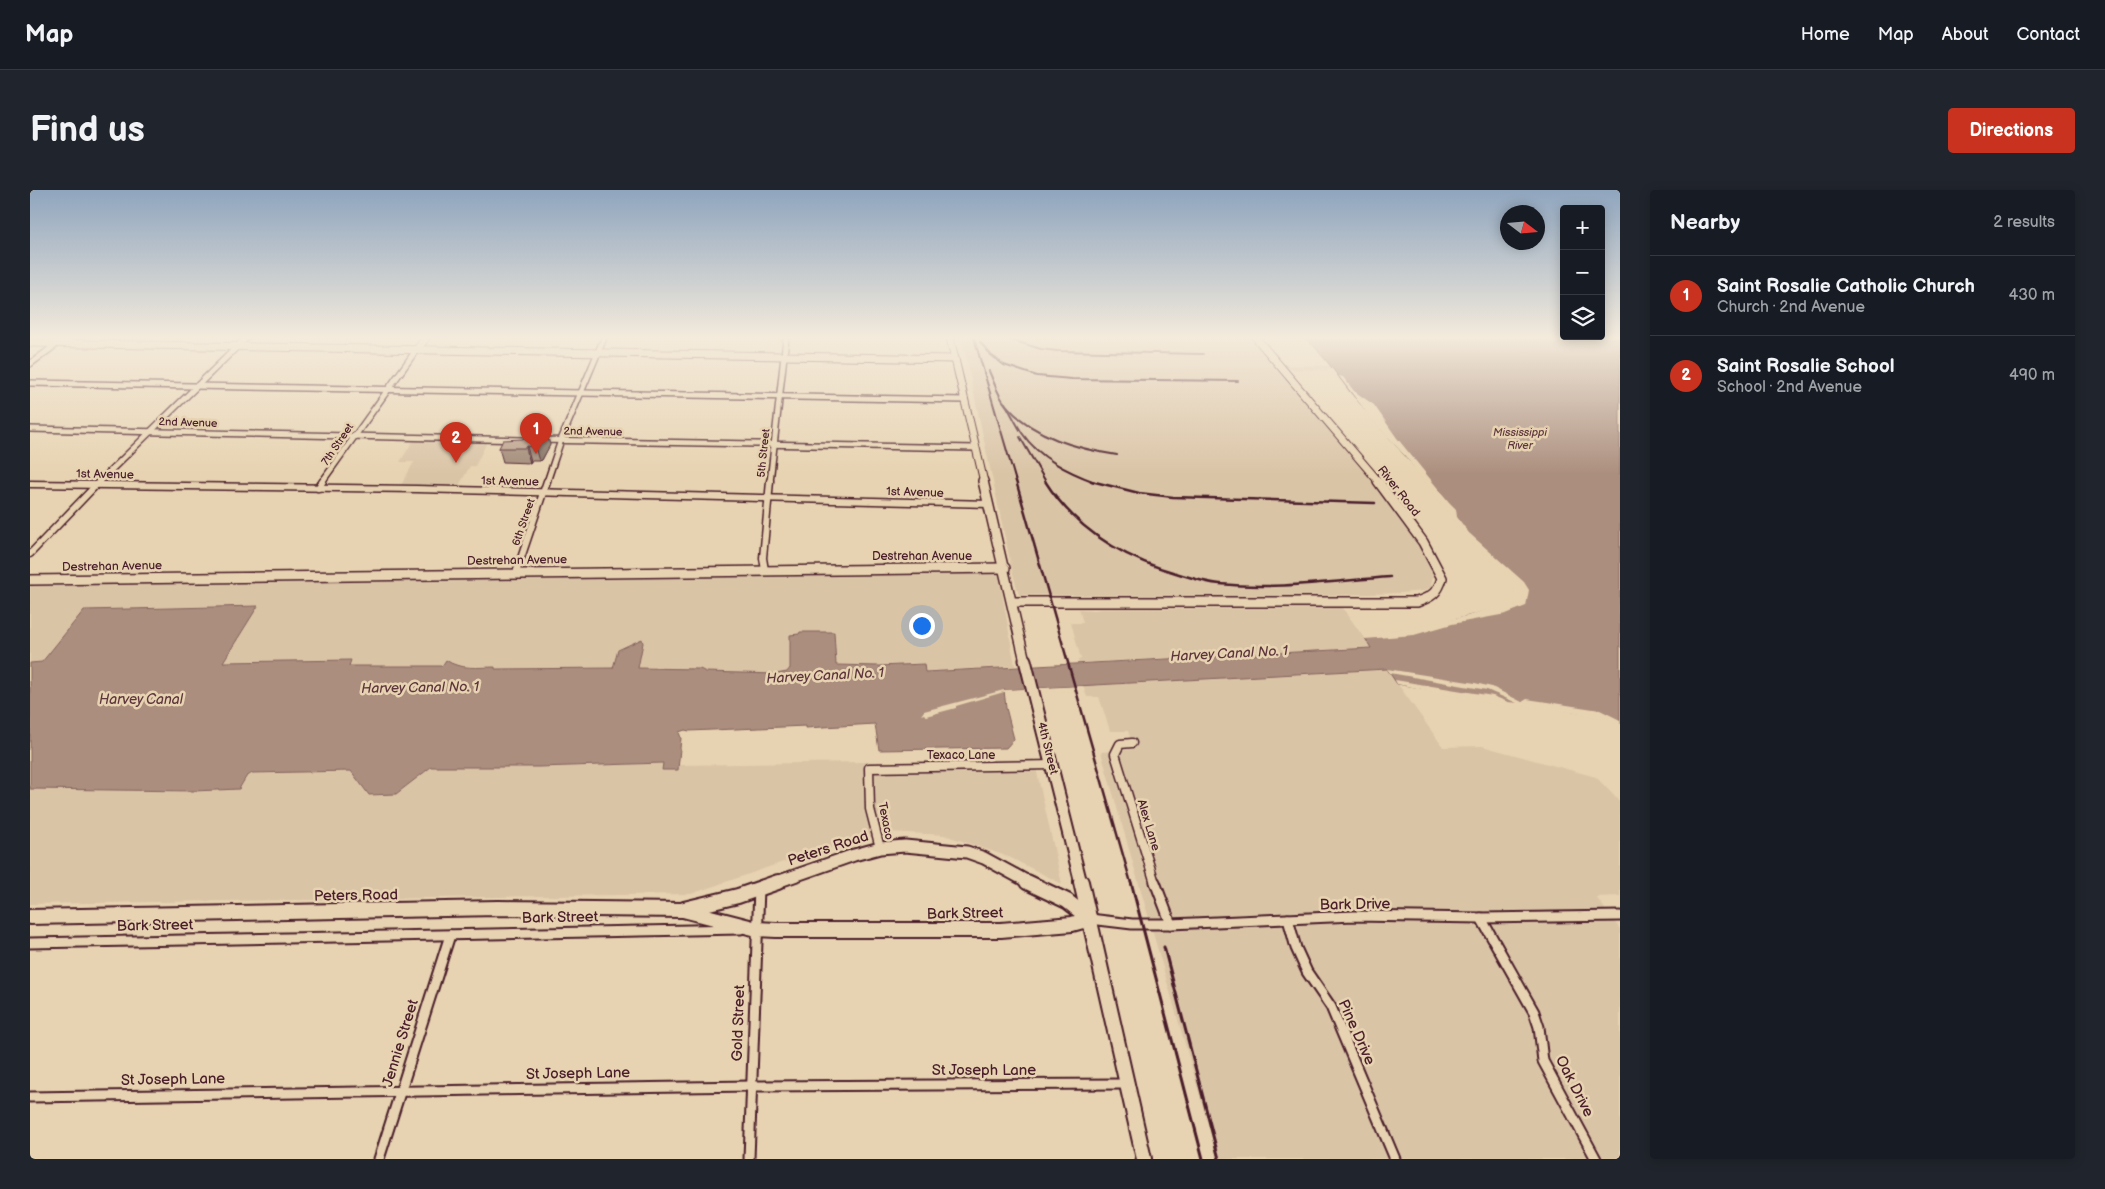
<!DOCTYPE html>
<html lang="en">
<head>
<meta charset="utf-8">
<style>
  :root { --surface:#171b24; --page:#20242c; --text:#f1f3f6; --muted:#9ea1a6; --line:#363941; --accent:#c8321e }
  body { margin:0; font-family:"Balsamiq Sans",sans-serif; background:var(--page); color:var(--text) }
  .controls { position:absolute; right:15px; top:15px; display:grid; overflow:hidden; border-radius:5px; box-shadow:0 2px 12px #0003 }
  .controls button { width:45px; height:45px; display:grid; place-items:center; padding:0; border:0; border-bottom:1px solid var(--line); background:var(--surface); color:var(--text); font:25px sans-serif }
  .compass { position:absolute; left:1470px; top:15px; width:45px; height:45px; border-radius:50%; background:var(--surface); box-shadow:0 2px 12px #0003; rotate:106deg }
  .you { position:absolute; left:891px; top:435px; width:18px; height:18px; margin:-12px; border:4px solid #fff; border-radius:50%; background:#1a73e8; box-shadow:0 0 0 8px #1a73e833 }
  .badge { display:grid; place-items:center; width:32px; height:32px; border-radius:50%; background:var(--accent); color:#fff; font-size:16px; font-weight:700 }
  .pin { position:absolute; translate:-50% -41px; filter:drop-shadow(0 1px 2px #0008) }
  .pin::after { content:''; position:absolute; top:26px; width:18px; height:15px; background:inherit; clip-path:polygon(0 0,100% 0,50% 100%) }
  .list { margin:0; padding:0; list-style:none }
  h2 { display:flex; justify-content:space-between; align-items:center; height:65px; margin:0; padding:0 20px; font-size:21px }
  h2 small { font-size:16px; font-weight:400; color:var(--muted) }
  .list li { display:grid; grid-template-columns:32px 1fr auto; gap:15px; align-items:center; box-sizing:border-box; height:80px; padding:0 20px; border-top:1px solid var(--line) }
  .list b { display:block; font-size:19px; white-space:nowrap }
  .list p { margin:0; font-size:16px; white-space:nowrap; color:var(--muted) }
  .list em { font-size:16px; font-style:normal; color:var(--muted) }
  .icon { flex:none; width:28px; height:28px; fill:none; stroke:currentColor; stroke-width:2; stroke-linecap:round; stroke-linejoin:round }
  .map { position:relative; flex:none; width:1590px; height:969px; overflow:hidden; border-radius:5px }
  header { display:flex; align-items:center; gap:30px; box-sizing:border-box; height:70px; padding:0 25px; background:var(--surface); border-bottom:1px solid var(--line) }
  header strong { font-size:24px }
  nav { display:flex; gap:28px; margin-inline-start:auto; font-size:18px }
  .intro { display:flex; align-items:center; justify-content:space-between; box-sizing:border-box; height:120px; padding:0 30px }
  h1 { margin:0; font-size:35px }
  .button { padding:12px 22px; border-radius:5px; background:var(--accent); color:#fff; font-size:18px; font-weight:700 }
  main { display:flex; gap:30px; padding:0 30px }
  aside { flex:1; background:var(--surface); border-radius:5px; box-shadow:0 2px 12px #0003 }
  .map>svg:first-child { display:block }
  .built { fill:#dac4a6 }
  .water { fill:#ab8e7e; stroke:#84625d }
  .pier { fill:#e7d3b1 }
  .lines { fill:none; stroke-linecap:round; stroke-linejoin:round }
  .street-far3-casing { stroke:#4a1f2b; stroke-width:8 }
  .street-far2-casing { stroke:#4a1f2b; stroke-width:9 }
  .street-far1-casing { stroke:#4a1f2b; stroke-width:11 }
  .street-casing { stroke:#4a1f2b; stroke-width:13 }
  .secondary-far3-casing { stroke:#4a1f2b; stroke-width:9 }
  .secondary-far2-casing { stroke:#4a1f2b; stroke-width:12 }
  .secondary-far1-casing { stroke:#4a1f2b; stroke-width:15 }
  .secondary-casing { stroke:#4a1f2b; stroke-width:18 }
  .street-far3 { stroke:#e7d3b1; stroke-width:5 }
  .street-far2 { stroke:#e7d3b1; stroke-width:6 }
  .street-far1 { stroke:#e7d3b1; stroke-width:8 }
  .street { stroke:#e7d3b1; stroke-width:9 }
  .secondary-far3 { stroke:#e7d3b1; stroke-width:7 }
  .secondary-far2 { stroke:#e7d3b1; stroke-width:9 }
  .secondary-far1 { stroke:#e7d3b1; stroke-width:11 }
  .secondary { stroke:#e7d3b1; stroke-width:14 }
  .rail-far2 { stroke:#4a1f2b; stroke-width:2 }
  .rail-far1 { stroke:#4a1f2b; stroke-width:2.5 }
  .rail { stroke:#4a1f2b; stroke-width:3 }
  .wall { fill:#a18a78; stroke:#4a1f2b }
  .shaded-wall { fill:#837162; stroke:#4a1f2b }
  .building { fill:#bba18c; stroke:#4a1f2b }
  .labels { text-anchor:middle; stroke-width:5; stroke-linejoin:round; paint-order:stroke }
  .far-street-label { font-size:11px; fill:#4a1f2b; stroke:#e7d3b1 }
  .far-water-label { font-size:11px; font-style:italic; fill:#5d353c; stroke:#e7d3b1 }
  .street-label { font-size:12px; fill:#4a1f2b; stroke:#e7d3b1 }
  .water-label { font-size:14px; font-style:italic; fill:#5d353c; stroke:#e7d3b1 }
  .near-street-label { font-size:15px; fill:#4a1f2b; stroke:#e7d3b1 }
</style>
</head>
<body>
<header>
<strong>Map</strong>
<nav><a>Home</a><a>Map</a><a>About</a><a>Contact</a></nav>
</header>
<div class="intro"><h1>Find us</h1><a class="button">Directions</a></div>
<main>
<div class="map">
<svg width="1590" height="969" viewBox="0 0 1590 969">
  <rect width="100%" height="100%" fill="#e7d3b1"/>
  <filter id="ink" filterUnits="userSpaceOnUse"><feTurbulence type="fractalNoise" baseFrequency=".02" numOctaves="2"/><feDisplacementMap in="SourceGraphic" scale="10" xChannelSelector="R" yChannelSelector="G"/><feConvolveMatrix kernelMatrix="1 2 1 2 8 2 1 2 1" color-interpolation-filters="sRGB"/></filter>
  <g filter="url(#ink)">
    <!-- built -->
    <g class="built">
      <path d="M932 148H1219L1242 175 1330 176 1332 180 1246 179 1363 314 1400 375 1403 386 1401 397 1394 401 1371 403 1249 407 989 405 982 380Z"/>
      <path d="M383 251H397L457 252 445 276H440L429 296 371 295 384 272H370Z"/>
      <path d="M968 380 985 476 895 482 894 474 849 476 805 475 804 442H770L760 478 757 482 746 484 676 482 670 479 608 478 613 454 611 450 588 460 584 478 464 479 465 477 430 476 414 473 412 476H318L321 470 193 472 227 416 54 420 12 472 0 473V393Z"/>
      <path d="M1313 418 1341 458 1049 473 1048 470 1051 469 1041 433H1053L1049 419 1064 420 1072 419Z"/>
      <path d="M1357 479 1413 557 1452 556 1566 587 1590 612V706L1566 707 1590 739V969H1188L1071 562 1104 559 1098 541H1080L1069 507H1057L1053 496Z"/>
      <path d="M1004 569 1032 694 979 667 914 645 858 642 765 668 661 704 0 714V599L164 601 209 599 216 587 222 583 321 581 339 605 366 604 401 577H509L633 573 632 580H648V575Z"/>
    </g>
    <!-- water -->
    <path class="water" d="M1274 148H1590V534L1579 527 1492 512 1485 516 1464 510 1367 494 1357 479 974 500 976 518 984 549 976 558 849 560 845 534 776 538V536L659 541 655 540 649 542 651 548 648 580H632L633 573 509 577H401L366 604 339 605 321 581 222 583 216 587 209 599 164 601 0 599V473L12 472 54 420 228 416 193 472 321 470 319 476H412L416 470C429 480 450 477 465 477V479L583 478 588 460 612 449 613 453 608 478 670 479 676 482 746 484 757 482 760 478V445L769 444 770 442H804L806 475 849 476 894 474 895 482 1341 458 1333 445 1381 442 1488 412 1485 388 1443 350 1400 295 1320 202 1299 174 1284 156Z"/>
    <!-- pier -->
    <g class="pier">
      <path d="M1309 186 1313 187 1324 201 1344 215 1367 248 1419 312 1426 319 1427 327 1439 343 1494 392 1499 400 1496 416 1476 424 1422 434 1384 445 1335 449 1331 443 1380 439 1437 426 1486 410 1483 389 1466 372 1441 351 1375 266 1340 227Z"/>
      <path d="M1357 479 1445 493 1462 497 1492 512 1497 509 1570 520 1590 530V536L1578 529 1545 522 1493 515 1486 518 1367 494 1365 490 1463 506 1478 512 1487 513 1457 500 1360 483Z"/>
      <path d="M1053 496 1055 500 974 502 926 516V518L896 526 894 524 891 525 894 521 974 500Z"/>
    </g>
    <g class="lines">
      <defs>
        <g id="street-far3">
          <path d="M0 174 35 148"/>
          <path d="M0 193 935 210"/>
          <path d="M0 239 493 250"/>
          <path d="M509 250 946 258"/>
          <path d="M69 292 216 148"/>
          <path d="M292 292 387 159"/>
          <path d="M517 292 531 250 574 148"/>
          <path d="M740 292 756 148"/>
        </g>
        <g id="street-far2">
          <path d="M0 294 387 299 959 314"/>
          <path d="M288 298 293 291"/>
          <path d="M0 364 70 291"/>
          <path d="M735 380 733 368 740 291"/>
          <path d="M486 383 517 291"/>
        </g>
        <g id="street-far1">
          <path d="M1102 553 1090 554 1085 564 1125 693"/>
          <path d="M850 658 840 619 839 578 1023 575"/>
        </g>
        <g id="street">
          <path d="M1125 692 1141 734"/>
          <path d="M1451 728 1504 822 1509 837 1513 871 1566 969"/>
          <path d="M1060 729 1102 734H1141L1324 726 1451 728 1590 726"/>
          <path d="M1258 729 1266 758 1277 782 1301 817 1365 969"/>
          <path d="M0 753 711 739"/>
          <path d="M0 907 721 896 1097 894"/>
          <path d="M349 969 420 745"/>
          <path d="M719 969 729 698"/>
        </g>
        <g id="secondary-far3">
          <path d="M920 148 954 292"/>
          <path d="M1226 148 1349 292"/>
          <path d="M0 153 925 169"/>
          <path d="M387 159 396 148"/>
        </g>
        <g id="secondary-far2">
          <path d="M953 291 995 471"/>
          <path d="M0 390 975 378"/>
          <path d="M983 412H1387C1401 407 1408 403 1412 388L1393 352 1348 291"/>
        </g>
        <g id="secondary-far1">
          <path d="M995 470 1051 693"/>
          <path d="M744 693 824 665 850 658 875 656 937 662 954 668 1000 693"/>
        </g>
        <g id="secondary">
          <path d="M997 692 1037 711 1060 729"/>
          <path d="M1051 692 1114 969"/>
          <path d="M654 719 708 706 748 692"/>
          <path d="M0 727 468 718 653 720 727 739 746 740H971L1042 734 1060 729"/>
        </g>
      </defs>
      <!-- street-far3 casing -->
      <use href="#street-far3" class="street-far3-casing"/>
      <!-- street-far2 casing -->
      <use href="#street-far2" class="street-far2-casing"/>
      <!-- street-far1 casing -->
      <use href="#street-far1" class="street-far1-casing"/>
      <!-- street casing -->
      <use href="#street" class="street-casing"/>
      <!-- secondary-far3 casing -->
      <use href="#secondary-far3" class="secondary-far3-casing"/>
      <!-- secondary-far2 casing -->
      <use href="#secondary-far2" class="secondary-far2-casing"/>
      <!-- secondary-far1 casing -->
      <use href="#secondary-far1" class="secondary-far1-casing"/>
      <!-- secondary casing -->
      <use href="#secondary" class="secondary-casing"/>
      <!-- street-far3 -->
      <use href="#street-far3" class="street-far3"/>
      <!-- street-far2 -->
      <use href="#street-far2" class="street-far2"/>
      <!-- street-far1 -->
      <use href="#street-far1" class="street-far1"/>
      <!-- street -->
      <use href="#street" class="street"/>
      <!-- secondary-far3 -->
      <use href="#secondary-far3" class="secondary-far3"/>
      <!-- secondary-far2 -->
      <use href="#secondary-far2" class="secondary-far2"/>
      <!-- secondary-far1 -->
      <use href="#secondary-far1" class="secondary-far1"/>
      <!-- secondary -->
      <use href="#secondary" class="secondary"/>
      <!-- rail-far2 -->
      <g class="rail-far2">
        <path d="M944 148 986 292"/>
        <path d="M975 148 1011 159 1027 161 1173 164"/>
        <path d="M950 152 961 165 974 175 1007 186 1042 189 1208 191"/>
        <path d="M959 181C964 192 968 206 976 215 1003 247 1048 259 1087 265"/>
        <path d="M975 213C981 223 986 234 992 243 1009 268 1038 282 1065 292"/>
        <path d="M990 247 1016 292"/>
      </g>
      <!-- rail-far1 -->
      <g class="rail-far1">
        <path d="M986 291 1101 693"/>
        <path d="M1015 291C1046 340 1095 369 1149 384 1162 388 1176 393 1190 394 1246 400 1304 391 1360 387"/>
        <path d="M1061 291 1109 303 1143 307 1345 313"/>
      </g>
      <!-- rail -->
      <g class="rail">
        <path d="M1101 692 1173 969"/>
        <path d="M1134 757 1189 969"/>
      </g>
    </g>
    <!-- wall -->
    <path class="wall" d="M516 241 520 255 512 270 509 271H501L500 273 473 272 469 258Z"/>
    <!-- shaded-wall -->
    <g class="shaded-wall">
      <path d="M516 241 520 255 512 270 509 271 505 257Z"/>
      <path d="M497 256 501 271 500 273 496 258Z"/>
    </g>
    <!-- building -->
    <path class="building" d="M500 241H516L508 255 505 257 497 256 496 258H469L473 250 492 249 497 247Z"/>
  </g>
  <!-- sky -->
  <linearGradient id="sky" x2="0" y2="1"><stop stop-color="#8fa5be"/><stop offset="0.52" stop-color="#f4ebdc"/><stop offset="1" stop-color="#f4ebdc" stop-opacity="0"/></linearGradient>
  <rect width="1590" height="284" fill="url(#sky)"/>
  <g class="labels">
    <!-- far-street labels -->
    <g class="far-street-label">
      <text transform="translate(158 232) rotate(2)" y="4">2nd Avenue</text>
      <text transform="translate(563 241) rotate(1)" y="4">2nd Avenue</text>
      <text transform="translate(307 254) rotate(-56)" y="4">7th Street</text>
      <text transform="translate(733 263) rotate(-84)" y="4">5th Street</text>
      <text transform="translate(493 332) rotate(-71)" y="4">6th Street</text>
    </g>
    <!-- far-water labels -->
    <g class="far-water-label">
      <text x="1490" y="246">Mississippi<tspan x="1490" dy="13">River</tspan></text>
    </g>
    <!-- street labels -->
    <g class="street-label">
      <text transform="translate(75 284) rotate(1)" y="4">1st Avenue</text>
      <text transform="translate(480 291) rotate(1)" y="4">1st Avenue</text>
      <text transform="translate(1369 301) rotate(52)" y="4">River Road</text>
      <text transform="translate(885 302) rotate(2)" y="4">1st Avenue</text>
      <text x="892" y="370">Destrehan Avenue</text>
      <text transform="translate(487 370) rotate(-1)" y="4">Destrehan Avenue</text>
      <text transform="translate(82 376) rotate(-1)" y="4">Destrehan Avenue</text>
      <text transform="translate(1018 558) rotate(76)" y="4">4th Street</text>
      <text x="931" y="569">Texaco Lane</text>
      <text transform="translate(856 631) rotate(79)" y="4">Texaco</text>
      <text transform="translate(1119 635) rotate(73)" y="4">Alex Lane</text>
    </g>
    <!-- water labels -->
    <g class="water-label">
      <text transform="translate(1199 463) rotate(-3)" y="5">Harvey Canal No. 1</text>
      <text transform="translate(795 485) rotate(-3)" y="5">Harvey Canal No. 1</text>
      <text transform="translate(390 497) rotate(-1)" y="5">Harvey Canal No. 1</text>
      <text x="111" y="514">Harvey Canal</text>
    </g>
    <!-- near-street labels -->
    <g class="near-street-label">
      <text transform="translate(798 658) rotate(-18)" y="5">Peters Road</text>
      <text transform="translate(326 705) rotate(-1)" y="5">Peters Road</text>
      <text transform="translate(1325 714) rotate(-1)" y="5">Bark Drive</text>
      <text transform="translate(935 723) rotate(-1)" y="5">Bark Street</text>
      <text transform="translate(530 727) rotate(-1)" y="5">Bark Street</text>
      <text transform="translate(125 735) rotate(-1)" y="5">Bark Street</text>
      <text transform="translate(708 833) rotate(-88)" y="5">Gold Street</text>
      <text transform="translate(1327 842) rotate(66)" y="5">Pine Drive</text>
      <text transform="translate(370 853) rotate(-73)" y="5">Jennie Street</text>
      <text x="954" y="885">St Joseph Lane</text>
      <text transform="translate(548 883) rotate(-1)" y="5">St Joseph Lane</text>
      <text transform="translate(143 889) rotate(-1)" y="5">St Joseph Lane</text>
      <text transform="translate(1545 896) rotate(63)" y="5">Oak Drive</text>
    </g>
  </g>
</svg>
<div class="controls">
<button>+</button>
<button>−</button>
<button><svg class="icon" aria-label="layers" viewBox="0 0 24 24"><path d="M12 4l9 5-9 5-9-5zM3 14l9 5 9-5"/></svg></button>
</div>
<svg class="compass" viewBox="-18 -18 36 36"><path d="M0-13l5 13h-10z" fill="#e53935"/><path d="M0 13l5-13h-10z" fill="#9ea1a6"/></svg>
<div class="you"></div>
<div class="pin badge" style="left:506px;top:264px">1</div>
<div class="pin badge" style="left:426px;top:273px">2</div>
</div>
<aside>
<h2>Nearby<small>2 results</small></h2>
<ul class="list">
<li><span class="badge">1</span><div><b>Saint Rosalie Catholic Church</b><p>Church · 2nd Avenue</p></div><em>430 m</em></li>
<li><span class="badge">2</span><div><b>Saint Rosalie School</b><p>School · 2nd Avenue</p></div><em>490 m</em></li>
</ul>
</aside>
</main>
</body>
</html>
